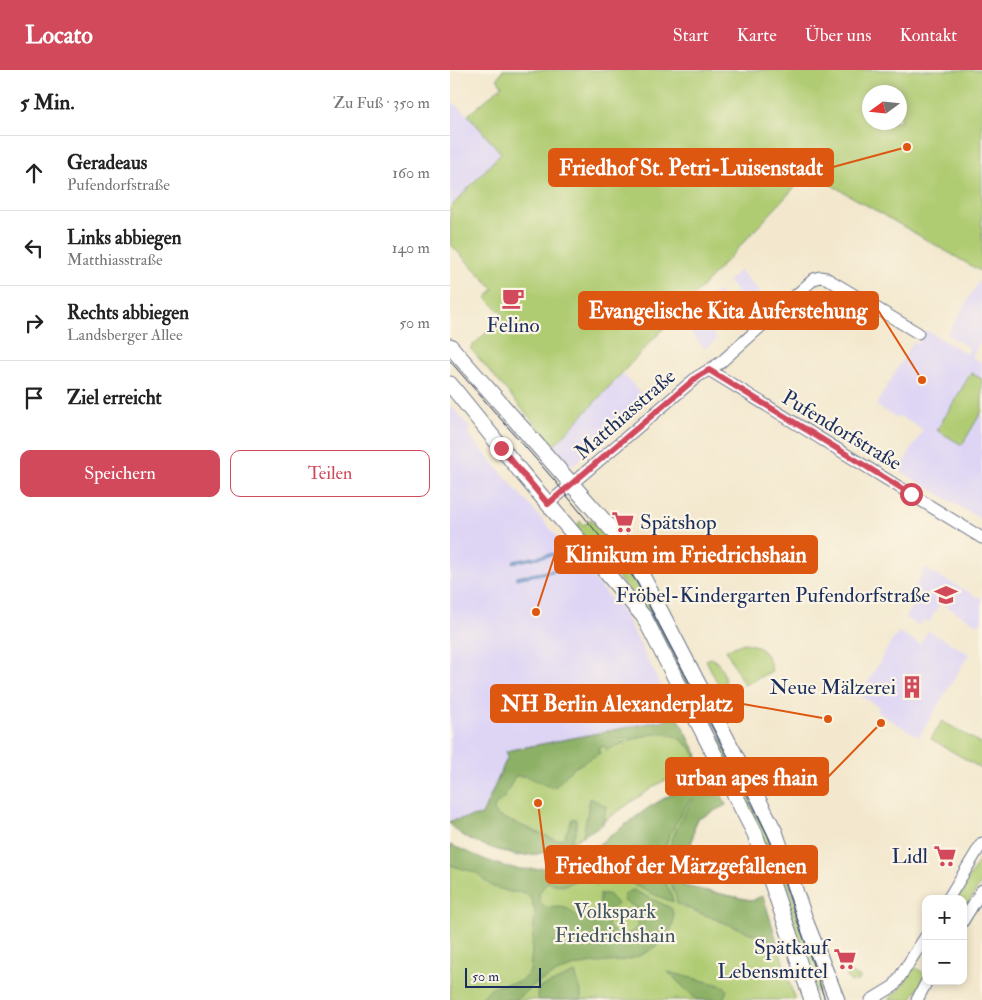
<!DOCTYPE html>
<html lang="de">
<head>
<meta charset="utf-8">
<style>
  :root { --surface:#fff; --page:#f6f6f6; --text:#222; --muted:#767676; --line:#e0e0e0; --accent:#d1495b }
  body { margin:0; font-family:"IM FELL Double Pica",serif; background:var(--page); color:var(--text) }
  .controls { position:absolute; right:15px; bottom:15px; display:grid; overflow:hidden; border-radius:10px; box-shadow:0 2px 8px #0003 }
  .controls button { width:45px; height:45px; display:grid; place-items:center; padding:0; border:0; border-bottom:1px solid var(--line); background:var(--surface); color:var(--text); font:25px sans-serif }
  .compass { position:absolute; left:412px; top:15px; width:45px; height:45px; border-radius:50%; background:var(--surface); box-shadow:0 2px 8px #0003; rotate:255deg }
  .scale { position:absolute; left:15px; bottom:12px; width:76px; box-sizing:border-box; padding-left:5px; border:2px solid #1b2f5e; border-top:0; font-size:14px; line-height:18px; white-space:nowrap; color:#1b2f5e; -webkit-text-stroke:4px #fcf5e5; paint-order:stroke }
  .stop { position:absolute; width:15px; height:15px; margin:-11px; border:4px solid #d1495b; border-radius:50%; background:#fff }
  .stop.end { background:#d1495b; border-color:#fff; box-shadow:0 1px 5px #0008 }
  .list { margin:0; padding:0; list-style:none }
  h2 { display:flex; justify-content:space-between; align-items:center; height:65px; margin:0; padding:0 20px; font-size:21px }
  h2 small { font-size:16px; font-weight:400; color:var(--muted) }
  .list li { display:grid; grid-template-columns:32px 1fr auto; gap:15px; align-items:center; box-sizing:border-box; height:75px; padding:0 20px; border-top:1px solid var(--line) }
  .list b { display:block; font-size:19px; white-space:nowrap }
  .list p { margin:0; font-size:16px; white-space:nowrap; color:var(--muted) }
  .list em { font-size:16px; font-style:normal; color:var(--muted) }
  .actions { display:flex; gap:10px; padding:15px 20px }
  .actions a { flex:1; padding:11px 0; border:1px solid var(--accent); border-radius:10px; text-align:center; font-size:18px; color:var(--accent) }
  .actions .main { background:var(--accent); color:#fff }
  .icon { flex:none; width:28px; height:28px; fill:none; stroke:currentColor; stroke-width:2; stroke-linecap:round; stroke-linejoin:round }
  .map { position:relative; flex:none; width:532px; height:930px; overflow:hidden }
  header { display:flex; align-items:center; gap:30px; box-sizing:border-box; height:70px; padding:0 25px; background:var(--accent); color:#fff }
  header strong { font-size:24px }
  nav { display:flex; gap:28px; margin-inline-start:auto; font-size:18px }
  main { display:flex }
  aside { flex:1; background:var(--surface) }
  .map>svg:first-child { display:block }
  .built { fill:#ded5f5 }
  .green { fill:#b0cc73; stroke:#667e68; fill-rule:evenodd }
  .forest { fill:#8cb065; stroke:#547062 }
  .water { fill:#7bb4eb; stroke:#4b72a4 }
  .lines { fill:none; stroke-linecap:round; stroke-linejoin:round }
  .minor-casing { stroke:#677085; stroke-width:13 }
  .major-casing { stroke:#677085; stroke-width:17 }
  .minor { stroke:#fff; stroke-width:11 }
  .major { stroke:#fff; stroke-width:15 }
  .tram { stroke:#1b2f5e; stroke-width:1 }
  .route { stroke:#d1495b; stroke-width:6 }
  .labels { text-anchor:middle; stroke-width:4.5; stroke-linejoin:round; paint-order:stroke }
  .poi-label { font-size:21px; fill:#1b2f5e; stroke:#fcf5e5; text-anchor:end }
  .street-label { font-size:21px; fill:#1b2f5e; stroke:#fcf5e5 }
  .park-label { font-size:21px; fill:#405663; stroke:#fcf5e5 }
  .leader { fill:none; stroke:#de5710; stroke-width:2 }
  .callout-dot { fill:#de5710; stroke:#fcf5e5; stroke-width:2 }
  .callout { fill:#de5710; stroke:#de5710; stroke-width:2 }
  .callout-label { font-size:22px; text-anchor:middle; font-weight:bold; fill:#fff }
</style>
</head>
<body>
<header>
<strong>Locato</strong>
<nav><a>Start</a><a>Karte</a><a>Über uns</a><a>Kontakt</a></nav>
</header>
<main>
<aside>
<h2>5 Min.<small>Zu Fuß · 350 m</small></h2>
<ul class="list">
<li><svg class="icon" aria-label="ahead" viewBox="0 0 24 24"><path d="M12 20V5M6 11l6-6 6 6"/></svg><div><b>Geradeaus</b><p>Pufendorfstraße</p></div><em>160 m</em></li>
<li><svg class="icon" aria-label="left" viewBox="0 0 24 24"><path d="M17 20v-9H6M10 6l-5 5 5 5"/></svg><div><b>Links abbiegen</b><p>Matthiasstraße</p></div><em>140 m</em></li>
<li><svg class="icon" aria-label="right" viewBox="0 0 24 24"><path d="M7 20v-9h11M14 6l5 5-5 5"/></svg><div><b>Rechts abbiegen</b><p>Landsberger Allee</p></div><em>50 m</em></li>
<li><svg class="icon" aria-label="arrive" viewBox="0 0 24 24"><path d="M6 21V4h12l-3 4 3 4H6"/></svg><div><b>Ziel erreicht</b></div></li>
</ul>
<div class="actions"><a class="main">Speichern</a><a>Teilen</a></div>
</aside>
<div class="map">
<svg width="532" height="930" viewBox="0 0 532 930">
  <rect width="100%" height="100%" fill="#fcf5e5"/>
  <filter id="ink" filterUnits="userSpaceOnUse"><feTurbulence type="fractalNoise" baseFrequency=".02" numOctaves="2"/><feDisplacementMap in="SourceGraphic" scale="10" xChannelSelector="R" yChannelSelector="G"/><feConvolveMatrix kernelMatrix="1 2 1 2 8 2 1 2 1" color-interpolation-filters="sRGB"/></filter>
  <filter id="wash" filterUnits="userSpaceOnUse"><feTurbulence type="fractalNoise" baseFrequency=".0096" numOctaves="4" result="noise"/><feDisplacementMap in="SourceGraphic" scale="20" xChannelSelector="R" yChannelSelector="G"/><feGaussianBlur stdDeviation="1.12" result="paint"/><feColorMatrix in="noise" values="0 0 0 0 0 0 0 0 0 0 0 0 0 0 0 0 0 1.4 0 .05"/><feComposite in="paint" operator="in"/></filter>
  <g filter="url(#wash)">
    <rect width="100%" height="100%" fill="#f3e8ce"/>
    <!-- built -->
    <g class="built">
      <path d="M0 30 18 45 51 83 0 138Z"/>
      <path d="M290 200 314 228 302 238 292 227 281 237 291 248 279 259 269 247 266 250 270 254 263 261 258 257 267 269 255 279 226 246 237 234 252 250 258 244 261 246 265 244 255 231 267 221 277 232 283 226 282 224 288 223 278 211Z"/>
      <path d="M532 206V268L522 287 532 293V450L449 400 473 360 450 346 448 349 426 335 463 272 468 274 476 260 517 284 520 278 497 265Z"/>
      <path d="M172 303 197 330 122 396 104 376Z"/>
      <path d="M0 334 20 358 18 364 174 544 226 644 215 650 57 681 58 686 32 745 0 751Z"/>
      <path d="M476 497 481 502 532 529V550L529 555 490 533 479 553 473 550 469 556 455 548 471 521 465 516Z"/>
      <path d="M478 560 519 584 469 667 427 642 429 637 410 626 441 572 449 562 470 574Z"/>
    </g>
    <!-- green -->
    <g class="green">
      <path d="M53 0H532V202L359 102 104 376 20 278 54 246 36 228 44 219 0 174V138L51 83 18 45 52 16 47 8ZM420 22H450V52H420Z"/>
      <path d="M521 303 532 309V341L512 375 487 360Z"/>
      <path d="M141 449 180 497 320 762 378 918 365 922 317 780 196 541 127 457 130 451 134 455Z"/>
      <path d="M294 573C311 575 319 584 322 601L294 615 276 580Z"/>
      <path d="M261 588C269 591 277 606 275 615L270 618 256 590Z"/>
      <path d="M226 644 248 686 245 689 248 694 208 714 120 774 88 784 67 786 48 780 14 766 0 754V751L32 745 58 686 56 681 215 650Z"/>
      <path d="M492 651 532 674V699L481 669Z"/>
      <path d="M253 707 266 711 276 735 246 750 233 816 305 831V829L313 826 345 930H0V775C22 784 44 797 68 800 118 807 162 762 200 737 217 726 235 716 253 707Z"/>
      <path d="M532 786V811L513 842V829H506Z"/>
      <path d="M465 897 476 905 461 930H438L450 919Z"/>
      <path d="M397 901H398L411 908 408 911 401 912 397 908Z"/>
    </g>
    <!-- forest -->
    <g class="forest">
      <path d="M226 644 248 686 246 687C224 648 190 667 157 680L155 676 148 678 150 683 122 699 106 716 100 717 75 706H65L54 728 45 735 44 741 48 746 106 770 114 768 122 749H126V761L120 774C83 788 70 788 33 775 21 770 9 765 0 754V751L32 745 58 686 56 681 215 650Z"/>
      <path d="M259 710 266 711 276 735 246 750 233 816 305 831V829L313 826 327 871 323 872 227 834C227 821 217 813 215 801 213 777 242 725 259 710Z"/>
      <path d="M240 714 245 715 246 721C233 740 210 775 211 799 212 811 223 822 223 832 196 821 153 807 151 773L198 738Z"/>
      <path d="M140 728 156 736 153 754 133 766Z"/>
      <path d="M0 775C36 788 61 807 100 796 113 793 127 782 140 781L154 796 156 805 147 815C138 803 123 812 113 816L97 812 89 823C89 846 106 833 118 839 123 842 126 847 132 848 146 851 151 834 150 824H158L167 834 157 844 158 856 166 864C178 867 186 862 189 851L185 837 174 831V824L183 820 221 838C233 862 200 884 180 889 159 894 137 891 116 899 106 903 94 909 85 914 78 919 70 928 63 930 54 930 39 930 29 930L42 917 71 911 80 902 85 842 81 829 74 822H60L41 816 27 803 0 795Z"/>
      <path d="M218 902 274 916 277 920 273 930H247Z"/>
      <path d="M125 903 131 921V930H89L87 924 89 918Z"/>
    </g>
    <!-- water -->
    <g class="water">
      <path d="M104 483 105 485 63 493V491Z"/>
      <path d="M107 499 108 501 66 509V507Z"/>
    </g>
  </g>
  <g filter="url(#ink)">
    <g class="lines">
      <defs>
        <g id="minor">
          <path d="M259 300 532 468"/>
          <path d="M98 434 247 307 270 293 364 209 370 207 376 208 468 263"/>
          <path d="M498 829 532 773"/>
          <path d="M513 851 532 820"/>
          <path d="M421 930 444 916 476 866"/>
          <path d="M467 930 477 911"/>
        </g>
        <g id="major">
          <path d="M0 276 170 469 184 490 325 762 357 855 387 930"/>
          <path d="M0 314 71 402 194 547 305 764 362 930"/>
        </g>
      </defs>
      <!-- minor casing -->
      <use href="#minor" class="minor-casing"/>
      <!-- major casing -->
      <use href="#major" class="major-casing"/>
      <!-- minor -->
      <use href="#minor" class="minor"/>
      <!-- major -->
      <use href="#major" class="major"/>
      <!-- tram -->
      <path class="tram" d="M0 291 105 411 187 512 303 734 321 772 375 930"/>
    </g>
  </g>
  <g class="lines" filter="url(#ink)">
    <!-- route -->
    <path class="route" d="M51 378 98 434 247 307 259 300 461 424"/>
  </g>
  <!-- icons -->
  <defs>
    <symbol id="cafe-bare" viewBox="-9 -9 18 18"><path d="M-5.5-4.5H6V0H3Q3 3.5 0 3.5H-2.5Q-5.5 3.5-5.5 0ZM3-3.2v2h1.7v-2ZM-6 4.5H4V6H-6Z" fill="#d1495b" stroke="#fcf5e5" stroke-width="2.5" paint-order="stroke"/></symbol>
    <symbol id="supermarket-bare" viewBox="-9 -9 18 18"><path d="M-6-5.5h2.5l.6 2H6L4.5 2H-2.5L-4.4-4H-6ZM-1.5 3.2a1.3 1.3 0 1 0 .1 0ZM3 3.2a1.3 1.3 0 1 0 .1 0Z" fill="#d1495b" stroke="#fcf5e5" stroke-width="2.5" paint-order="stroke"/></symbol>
    <symbol id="school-bare" viewBox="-9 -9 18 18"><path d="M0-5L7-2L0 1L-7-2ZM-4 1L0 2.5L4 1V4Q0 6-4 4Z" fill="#d1495b" stroke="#fcf5e5" stroke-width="2.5" paint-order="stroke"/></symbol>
    <symbol id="building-bare" viewBox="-9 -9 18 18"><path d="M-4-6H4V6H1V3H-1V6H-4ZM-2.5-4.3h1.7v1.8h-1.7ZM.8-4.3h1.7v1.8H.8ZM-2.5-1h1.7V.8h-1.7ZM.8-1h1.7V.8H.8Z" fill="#d1495b" stroke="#fcf5e5" stroke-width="2.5" paint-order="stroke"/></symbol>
  </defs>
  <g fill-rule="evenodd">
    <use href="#cafe-bare" x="47" y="212" width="32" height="32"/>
    <use href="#supermarket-bare" x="157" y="436" width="32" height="32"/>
    <use href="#school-bare" x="480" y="509" width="32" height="32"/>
    <use href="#building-bare" x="446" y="601" width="32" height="32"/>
    <use href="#supermarket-bare" x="479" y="770" width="32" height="32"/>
    <use href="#supermarket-bare" x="379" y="873" width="32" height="32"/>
  </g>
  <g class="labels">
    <!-- poi labels -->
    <g class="poi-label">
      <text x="63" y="262" text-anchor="middle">Felino</text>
      <text x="190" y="459" text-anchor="start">Spätshop</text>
      <text x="480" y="532">Fröbel-Kindergarten Pufendorfstraße</text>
      <text x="446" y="624">Neue Mälzerei</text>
      <text x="478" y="793">Lidl</text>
      <text x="378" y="884">Spätkauf<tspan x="378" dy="24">Lebensmittel</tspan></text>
    </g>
    <!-- street labels -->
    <g class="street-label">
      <text transform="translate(175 344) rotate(-41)" y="7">Matthiasstraße</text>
      <text transform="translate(392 360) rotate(31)" y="7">Pufendorfstraße</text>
    </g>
    <!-- park labels -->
    <g class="park-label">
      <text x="165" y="848">Volkspark<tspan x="165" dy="24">Friedrichshain</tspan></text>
    </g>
  </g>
  <!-- callouts -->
  <path class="leader" d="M457 77L383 97M472 310L428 240M86 542L105 484M378 649L293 634M431 653L378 707M88 733L96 795"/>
  <g class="callout-dot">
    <circle cx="457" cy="77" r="5"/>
    <circle cx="472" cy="310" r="5"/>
    <circle cx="86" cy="542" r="5"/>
    <circle cx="378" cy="649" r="5"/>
    <circle cx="431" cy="653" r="5"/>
    <circle cx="88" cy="733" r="5"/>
  </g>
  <g class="callout">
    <rect x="99" y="79" width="284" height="37" rx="5"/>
    <rect x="129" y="222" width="299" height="37" rx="5"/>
    <rect x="105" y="466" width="262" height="37" rx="5"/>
    <rect x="41" y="615" width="252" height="37" rx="5"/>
    <rect x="216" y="688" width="162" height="37" rx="5"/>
    <rect x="96" y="776" width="271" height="37" rx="5"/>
  </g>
  <g class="callout-label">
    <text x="241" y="105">Friedhof St. Petri-Luisenstadt</text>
    <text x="278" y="248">Evangelische Kita Auferstehung</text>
    <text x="236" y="492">Klinikum im Friedrichshain</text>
    <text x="167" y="641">NH Berlin Alexanderplatz</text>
    <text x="297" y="715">urban apes fhain</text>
    <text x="231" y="803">Friedhof der Märzgefallenen</text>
  </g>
</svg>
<div class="controls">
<button>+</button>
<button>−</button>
</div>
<svg class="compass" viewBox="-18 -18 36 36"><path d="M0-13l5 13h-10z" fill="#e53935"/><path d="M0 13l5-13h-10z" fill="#767676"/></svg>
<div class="scale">50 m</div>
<div class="stop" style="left:461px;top:424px"></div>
<div class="stop end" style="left:51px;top:378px"></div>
</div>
</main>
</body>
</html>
